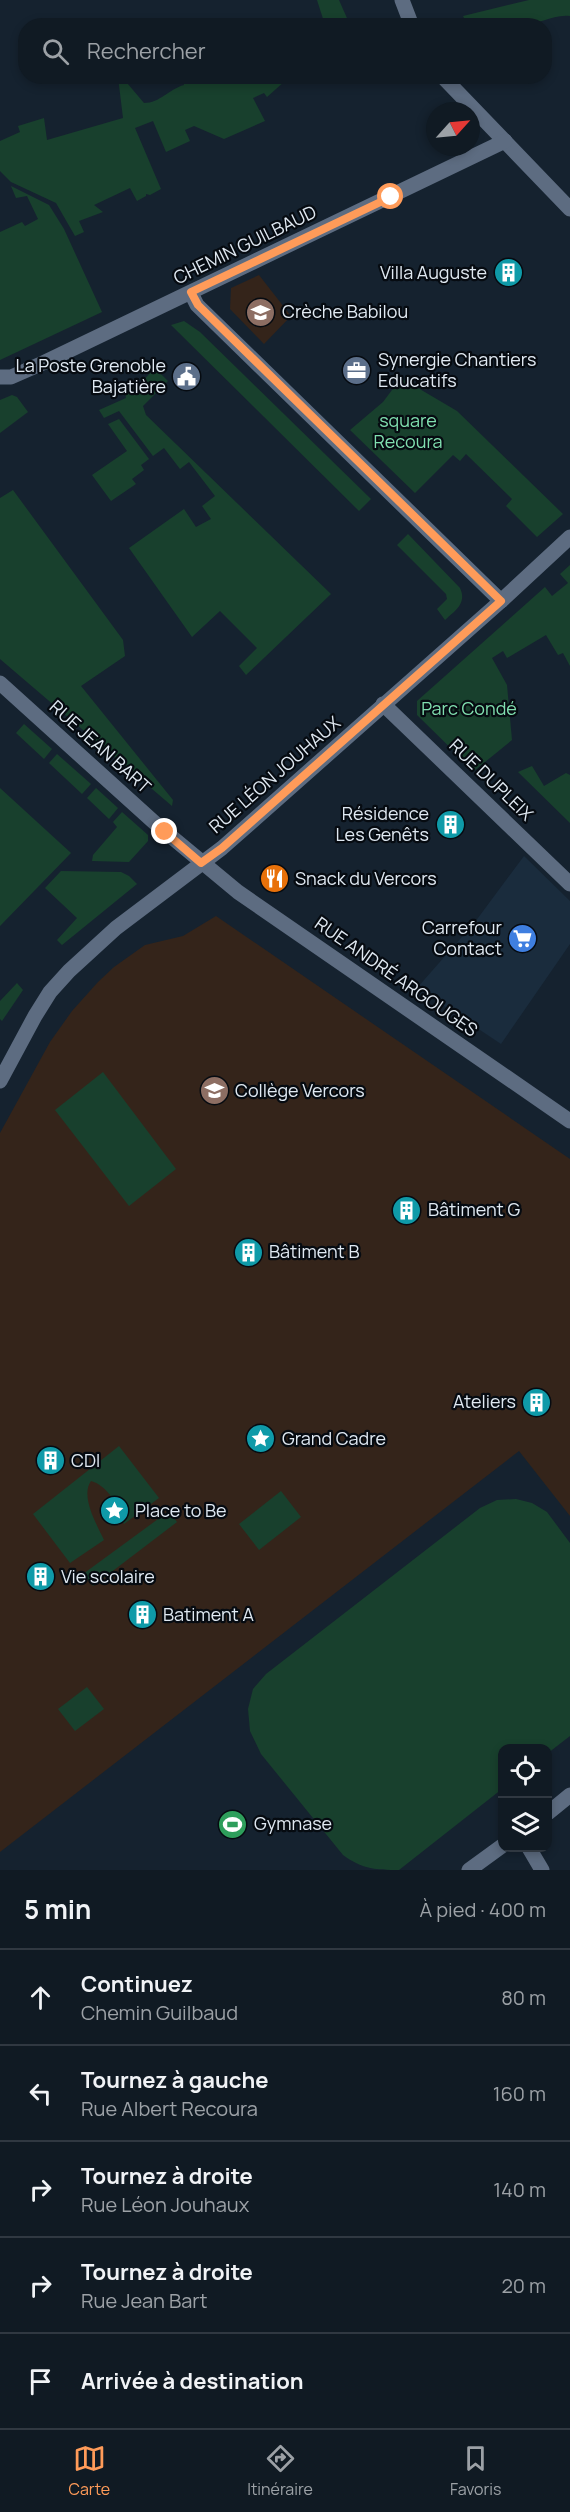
<!DOCTYPE html>
<html lang="fr">
<head>
<meta charset="utf-8">
<style>
  :root { --surface:#101a23; --page:#19232b; --text:#f1f3f6; --muted:#9ca1a6; --line:#303841; --accent:#ff9b59 }
  body { margin:0; font-family:Manrope,sans-serif; background:var(--page); color:var(--text) }
  .controls { position:absolute; right:18px; bottom:18px; display:grid; overflow:hidden; border-radius:12px; box-shadow:0 3px 9px #0003 }
  .controls button { width:54px; height:54px; display:grid; place-items:center; padding:0; border:0; border-bottom:2px solid var(--line); background:var(--surface); color:var(--text); font:30px sans-serif }
  .compass { position:absolute; left:426px; top:102px; width:54px; height:54px; border-radius:50%; background:var(--surface); box-shadow:0 3px 9px #0003; rotate:63deg }
  .stop { position:absolute; width:18px; height:18px; margin:-14px; border:4px solid #ff9b59; border-radius:50%; background:#fff }
  .stop.end { background:#ff9b59; border-color:#fff; box-shadow:0 2px 6px #0008 }
  .list { margin:0; padding:0; list-style:none }
  h2 { display:flex; justify-content:space-between; align-items:center; height:78px; margin:0; padding:0 24px; font-size:26px }
  h2 small { font-size:20px; font-weight:400; color:var(--muted) }
  .list li { display:grid; grid-template-columns:39px 1fr auto; gap:18px; align-items:center; box-sizing:border-box; height:96px; padding:0 24px; border-top:2px solid var(--line) }
  .list b { display:block; font-size:22px; white-space:nowrap }
  .list p { margin:0; font-size:20px; white-space:nowrap; color:var(--muted) }
  .list em { font-size:20px; font-style:normal; color:var(--muted) }
  .icon { flex:none; width:33px; height:33px; fill:none; stroke:currentColor; stroke-width:2; stroke-linecap:round; stroke-linejoin:round }
  .map { position:relative; flex:none; width:570px; height:1870px; overflow:hidden }
  .search { position:absolute; background:var(--surface); box-shadow:0 3px 9px #0003; left:18px; right:18px; top:18px; height:66px; display:flex; align-items:center; gap:15px; box-sizing:border-box; padding:0 21px; border-radius:24px; color:var(--muted); font-size:22px }
  .sheet { height:558px; background:var(--surface) }
  nav { display:flex; justify-content:space-around; align-items:center; box-sizing:border-box; height:84px; border-top:2px solid var(--line); background:var(--surface); font-size:16px; color:var(--muted) }
  nav a { display:grid; justify-items:center; gap:3px }
  nav .on { color:var(--accent) }
  .map>svg:first-child { display:block }
  .built { fill:#1a2c3d }
  .education { fill:#34241a }
  .green { fill:#18402d }
  .lines { fill:none; stroke-linecap:round; stroke-linejoin:round }
  .minor { stroke:#5d6c81; stroke-width:15 }
  .route { stroke:#ff9b59; stroke-width:8 }
  .labels { text-anchor:middle; stroke-width:4.5; stroke-linejoin:round; paint-order:stroke }
  .street-label { font-size:18px; fill:#e0e9f2; stroke:#060b11 }
  .poi-label { font-size:18px; fill:#e0e9f2; stroke:#060b11; text-anchor:start }
  .park-label { font-size:18px; fill:#80dfaf; stroke:#060b11 }
</style>
</head>
<body>
<div class="map">
<svg width="570" height="1870" viewBox="0 0 570 1870">
  <rect width="100%" height="100%" fill="#15222f"/>
  <!-- built -->
  <path class="built" d="M524 856 570 901V944L501 1044 417 988 475 922Z"/>
  <!-- education -->
  <g class="education">
    <path d="M259 275 291 316 264 344 230 309 231 288Z"/>
    <path d="M216 916 570 1159V1516L519 1451 0 1852V1133L50 1042 72 1011 98 982 114 967 145 945 183 936Z"/>
  </g>
  <!-- green -->
  <g class="green">
    <path d="M317 0H339L350 25H325Z"/>
    <path d="M529 0H570V16C552 14 537 26 519 25L517 20 494 25H441L465 20 463 16Z"/>
    <path d="M118 77H122L144 103C160 103 169 89 184 85L182 77H286L283 78 285 81 267 97 264 93 253 98 265 121 224 139 194 126 185 130 190 141 166 152 153 121 135 128 161 189 150 195 146 194V196L137 201 130 188 94 205 103 212 79 221 84 232 75 236 56 203 11 182 0 171V141L20 132 18 126 44 118 47 140 123 118Z"/>
    <path d="M11 186 49 205 64 229 102 312 0 360V232L22 222 25 226 38 219 27 196 16 198Z"/>
    <path d="M184 321 200 332 371 499 359 511 171 325Z"/>
    <path d="M155 368 168 381 143 406 146 415 331 594 246 675 239 666 257 648 220 611 192 637 129 548 184 509 196 527 211 519 202 506 215 496 189 462 180 469 164 448 153 456 119 411 104 418 99 410 126 398 125 392 137 387Z"/>
    <path d="M401 378 457 411 563 514 537 537 506 506 512 499 466 454 460 461 453 455 415 493 350 430 383 402Z"/>
    <path d="M12 395 17 397 28 412 0 433V400Z"/>
    <path d="M119 419 149 459 141 465 144 470 132 479 136 484 111 501 92 475 127 451 108 424Z"/>
    <path d="M13 490 123 640 125 656 81 686 173 800 172 806 0 659V498Z"/>
    <path d="M408 534 460 588C467 603 456 610 445 620L437 609 447 599 446 594 397 545Z"/>
    <path d="M570 565V666L563 653 558 655 546 635 507 658 503 651 492 658 507 685 512 740 474 771 417 715V701L545 587 552 596 568 583 560 574Z"/>
    <path d="M24 724 52 749 44 759 16 733Z"/>
    <path d="M57 754 91 784 82 794 49 763Z"/>
    <path d="M532 766 544 786 566 773 570 775V823L518 772Z"/>
    <path d="M0 788 71 853 0 926Z"/>
    <path d="M96 788 118 808 109 819 87 798Z"/>
    <path d="M122 812 148 835V841L129 862 92 861 93 855 117 827 113 822Z"/>
    <path d="M61 871 121 872 129 876 137 884 62 945 57 940 77 918 45 888Z"/>
    <path d="M17 983 23 990 2 1021 0 1019V1001Z"/>
    <path d="M103 1072 176 1169 129 1206 55 1110Z"/>
    <path d="M119 1446 159 1498 124 1524 121 1519 124 1514C115 1502 106 1485 91 1481 80 1496 97 1525 104 1540L70 1563 33 1514Z"/>
    <path d="M281 1491 301 1517 259 1550 239 1524Z"/>
    <path d="M516 1499 532 1503 547 1512 570 1543V1736L548 1753V1748H502V1789L399 1870C376 1870 362 1869 343 1855L261 1754 250 1731 248 1709 253 1689 266 1674 480 1508 497 1500Z"/>
    <path d="M169 1511 177 1522 93 1586 83 1574Z"/>
    <path d="M87 1687 104 1709 75 1731 58 1709Z"/>
  </g>
  <g class="lines">
    <!-- minor -->
    <g class="minor">
      <path d="M402 0 412 26"/>
      <path d="M442 76 570 209"/>
      <path d="M191 293 197 305 501 601"/>
      <path d="M0 377H11L43 363 505 141"/>
      <path d="M0 683 156 824 238 892 570 1121"/>
      <path d="M383 704 570 884"/>
      <path d="M0 1081 35 1016 50 992 69 971 116 928 222 848 501 601 570 537"/>
      <path d="M548 1813 570 1795"/>
      <path d="M529 1848 542 1870"/>
      <path d="M469 1870 502 1846"/>
    </g>
  </g>
  <g class="lines">
    <!-- route -->
    <path class="route" d="M165 832 201 863 222 848 501 601 198 305 191 292 391 197"/>
  </g>
  <!-- icons -->
  <defs>
    <symbol id="building-disc" viewBox="-11 -11 22 22"><circle r="9.5" fill="#0f9aa8" stroke="#060b11"/><path d="M-4-6H4V6H1V3H-1V6H-4ZM-2.5-4.3h1.7v1.8h-1.7ZM.8-4.3h1.7v1.8H.8ZM-2.5-1h1.7V.8h-1.7ZM.8-1h1.7V.8H.8Z" fill="#fff"/></symbol>
    <symbol id="school-disc" viewBox="-11 -11 22 22"><circle r="9.5" fill="#8d6e63" stroke="#060b11"/><path d="M0-5L7-2L0 1L-7-2ZM-4 1L0 2.5L4 1V4Q0 6-4 4Z" fill="#fff"/></symbol>
    <symbol id="office-disc" viewBox="-11 -11 22 22"><circle r="9.5" fill="#5c6f8a" stroke="#060b11"/><path d="M-6-3h4V-5.5h4V-3h4V5H-6ZM-1-4.5V-3h2v-1.5ZM-6 0V1H6V0Z" fill="#fff"/></symbol>
    <symbol id="civic-disc" viewBox="-11 -11 22 22"><circle r="9.5" fill="#5c6f8a" stroke="#060b11"/><path d="M-.6-6.5H3V-4.5H.6V-3L4-1V1h2V6H-6V1h2V-1L-.6-3ZM-1.2 2.5V6h2.4V2.5Z" fill="#fff"/></symbol>
    <symbol id="restaurant-disc" viewBox="-11 -11 22 22"><circle r="9.5" fill="#e8710a" stroke="#060b11"/><path d="M-5-6h1v4h1v-4h1v4h1v-4h1v5L-1.5 .5V6h-2V.5L-5-1ZM5-6V6H3V1.5H1.5Q1.5-4 5-6Z" fill="#fff"/></symbol>
    <symbol id="supermarket-disc" viewBox="-11 -11 22 22"><circle r="9.5" fill="#3f7fe0" stroke="#060b11"/><path d="M-6-5.5h2.5l.6 2H6L4.5 2H-2.5L-4.4-4H-6ZM-1.5 3.2a1.3 1.3 0 1 0 .1 0ZM3 3.2a1.3 1.3 0 1 0 .1 0Z" fill="#fff"/></symbol>
    <symbol id="sight-disc" viewBox="-11 -11 22 22"><circle r="9.5" fill="#0f9aa8" stroke="#060b11"/><path d="M0-6L1.8-2.2L6-1.7L2.9 1.2L3.7 5.4L0 3.3L-3.7 5.4L-2.9 1.2L-6-1.7L-1.8-2.2Z" fill="#fff"/></symbol>
    <symbol id="stadium-disc" viewBox="-11 -11 22 22"><circle r="9.5" fill="#2e9e5b" stroke="#060b11"/><path d="M0-5a6.5 5 0 1 0 0 10a6.5 5 0 1 0 0-10ZM-3.5-1.8h7v3.6h-7Z" fill="#fff"/></symbol>
  </defs>
  <g fill-rule="evenodd">
    <use href="#building-disc" x="492" y="256" width="33" height="33"/>
    <use href="#school-disc" x="244" y="296" width="33" height="33"/>
    <use href="#office-disc" x="340" y="354" width="33" height="33"/>
    <use href="#civic-disc" x="170" y="360" width="33" height="33"/>
    <use href="#building-disc" x="434" y="808" width="33" height="33"/>
    <use href="#restaurant-disc" x="258" y="862" width="33" height="33"/>
    <use href="#supermarket-disc" x="506" y="922" width="33" height="33"/>
    <use href="#school-disc" x="198" y="1074" width="33" height="33"/>
    <use href="#building-disc" x="390" y="1194" width="33" height="33"/>
    <use href="#building-disc" x="232" y="1236" width="33" height="33"/>
    <use href="#building-disc" x="520" y="1386" width="33" height="33"/>
    <use href="#sight-disc" x="244" y="1422" width="33" height="33"/>
    <use href="#building-disc" x="34" y="1444" width="33" height="33"/>
    <use href="#sight-disc" x="98" y="1494" width="33" height="33"/>
    <use href="#building-disc" x="24" y="1560" width="33" height="33"/>
    <use href="#building-disc" x="126" y="1598" width="33" height="33"/>
    <use href="#stadium-disc" x="216" y="1808" width="33" height="33"/>
  </g>
  <g class="labels">
    <!-- street labels -->
    <g class="street-label">
      <text transform="translate(245 245) rotate(-26)" y="6">CHEMIN GUILBAUD</text>
      <text transform="translate(100 747) rotate(42)" y="6">RUE JEAN BART</text>
      <text transform="translate(275 775) rotate(-41)" y="6">RUE LÉON JOUHAUX</text>
      <text transform="translate(491 780) rotate(44)" y="6">RUE DUPLEIX</text>
      <text transform="translate(396 977) rotate(35)" y="6">RUE ANDRÉ ARGOUGES</text>
    </g>
    <!-- poi labels -->
    <g class="poi-label">
      <text x="487" y="279" text-anchor="end">Villa Auguste</text>
      <text x="282" y="318">Crèche Babilou</text>
      <text x="378" y="366">Synergie Chantiers<tspan x="378" dy="21">Educatifs</tspan></text>
      <text x="166" y="372" text-anchor="end">La Poste Grenoble<tspan x="166" dy="21">Bajatière</tspan></text>
      <text x="429" y="820" text-anchor="end">Résidence<tspan x="429" dy="21">Les Genêts</tspan></text>
      <text x="295" y="885">Snack du Vercors</text>
      <text x="502" y="934" text-anchor="end">Carrefour<tspan x="502" dy="21">Contact</tspan></text>
      <text x="235" y="1097">Collège Vercors</text>
      <text x="428" y="1216">Bâtiment G</text>
      <text x="269" y="1258">Bâtiment B</text>
      <text x="516" y="1408" text-anchor="end">Ateliers</text>
      <text x="282" y="1445">Grand Cadre</text>
      <text x="71" y="1467">CDI</text>
      <text x="135" y="1517">Place to Be</text>
      <text x="61" y="1583">Vie scolaire</text>
      <text x="163" y="1621">Batiment A</text>
      <text x="254" y="1830">Gymnase</text>
    </g>
    <!-- park labels -->
    <g class="park-label">
      <text x="408" y="427">square<tspan x="408" dy="21">Recoura</tspan></text>
      <text x="469" y="715">Parc Condé</text>
    </g>
  </g>
</svg>
<div class="controls">
<button><svg class="icon" aria-label="locate" viewBox="0 0 24 24"><circle cx="12" cy="12" r="6"/><path d="M12 2v4M12 18v4M2 12h4M18 12h4"/></svg></button>
<button><svg class="icon" aria-label="layers" viewBox="0 0 24 24"><path d="M12 4l9 5-9 5-9-5zM3 14l9 5 9-5"/></svg></button>
</div>
<svg class="compass" viewBox="-18 -18 36 36"><path d="M0-13l5 13h-10z" fill="#e53935"/><path d="M0 13l5-13h-10z" fill="#9ca1a6"/></svg>
<div class="stop" style="left:391px;top:197px"></div>
<div class="stop end" style="left:165px;top:832px"></div>
<div class="search"><svg class="icon" aria-label="search" viewBox="0 0 24 24"><circle cx="10" cy="10" r="6"/><path d="M15 15l6 6"/></svg>Rechercher</div>
</div>
<section class="sheet">
<h2>5 min<small>À pied · 400 m</small></h2>
<ul class="list">
<li><svg class="icon" aria-label="ahead" viewBox="0 0 24 24"><path d="M12 20V5M6 11l6-6 6 6"/></svg><div><b>Continuez</b><p>Chemin Guilbaud</p></div><em>80 m</em></li>
<li><svg class="icon" aria-label="left" viewBox="0 0 24 24"><path d="M17 20v-9H6M10 6l-5 5 5 5"/></svg><div><b>Tournez à gauche</b><p>Rue Albert Recoura</p></div><em>160 m</em></li>
<li><svg class="icon" aria-label="right" viewBox="0 0 24 24"><path d="M7 20v-9h11M14 6l5 5-5 5"/></svg><div><b>Tournez à droite</b><p>Rue Léon Jouhaux</p></div><em>140 m</em></li>
<li><svg class="icon" aria-label="right" viewBox="0 0 24 24"><path d="M7 20v-9h11M14 6l5 5-5 5"/></svg><div><b>Tournez à droite</b><p>Rue Jean Bart</p></div><em>20 m</em></li>
<li><svg class="icon" aria-label="arrive" viewBox="0 0 24 24"><path d="M6 21V4h12l-3 4 3 4H6"/></svg><div><b>Arrivée à destination</b></div></li>
</ul>
</section>
<nav>
<a class="on"><svg class="icon" aria-label="map" viewBox="0 0 24 24"><path d="M3 6l6-2 6 2 6-2v14l-6 2-6-2-6 2zM9 4v14M15 6v14"/></svg>Carte</a>
<a><svg class="icon" aria-label="directions" viewBox="0 0 24 24"><path d="M12 3l9 9-9 9-9-9zM9 14v-3h6M13 9l2 2-2 2"/></svg>Itinéraire</a>
<a><svg class="icon" aria-label="saved" viewBox="0 0 24 24"><path d="M7 4h10v16l-5-4-5 4z"/></svg>Favoris</a>
</nav>
</body>
</html>
